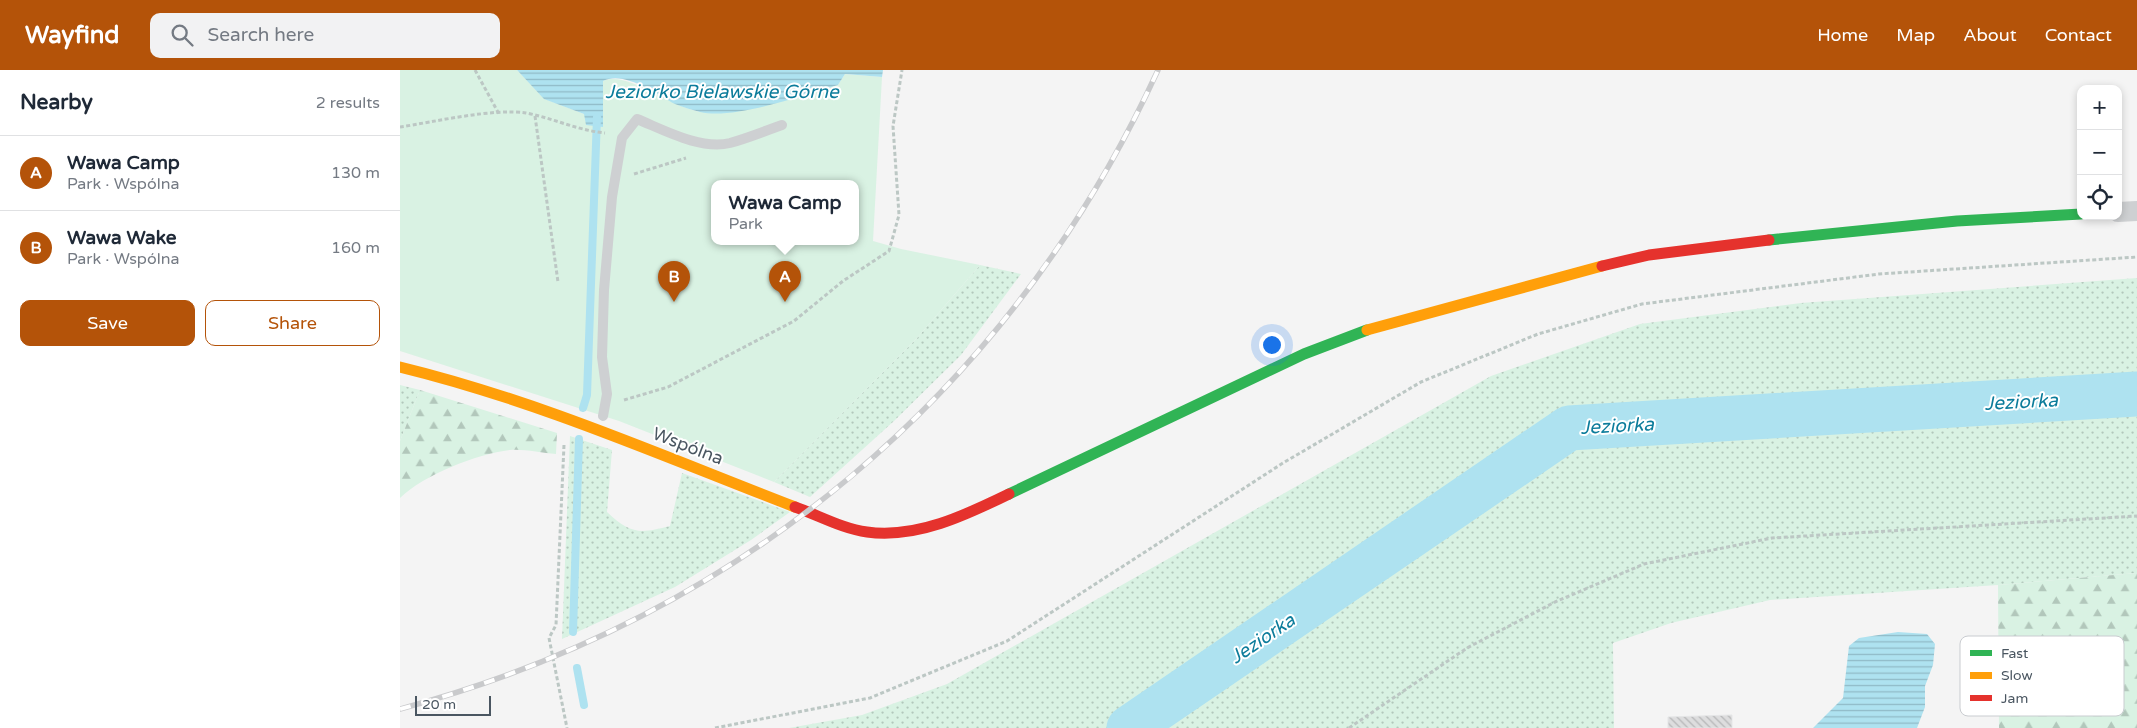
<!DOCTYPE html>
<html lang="en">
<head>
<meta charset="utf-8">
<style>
  :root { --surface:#fff; --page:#f2f2f3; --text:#1f2937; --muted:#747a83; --line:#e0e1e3; --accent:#b45309 }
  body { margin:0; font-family:"Varela Round",sans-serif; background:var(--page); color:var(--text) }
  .controls { position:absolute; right:15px; top:15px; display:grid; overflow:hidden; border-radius:10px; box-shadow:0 2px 8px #0003 }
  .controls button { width:45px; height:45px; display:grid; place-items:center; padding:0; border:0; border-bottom:1px solid var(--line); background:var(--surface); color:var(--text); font:25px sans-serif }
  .scale { position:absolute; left:15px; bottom:12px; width:76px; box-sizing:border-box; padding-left:5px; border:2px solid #4a5661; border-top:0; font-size:14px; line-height:18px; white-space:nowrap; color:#4a5661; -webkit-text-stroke:4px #fff; paint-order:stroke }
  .you { position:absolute; left:871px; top:274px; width:18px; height:18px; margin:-12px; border:4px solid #fff; border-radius:50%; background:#1a73e8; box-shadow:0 0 0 8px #1a73e833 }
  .badge { display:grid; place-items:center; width:32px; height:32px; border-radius:50%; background:var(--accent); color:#fff; font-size:16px; font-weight:700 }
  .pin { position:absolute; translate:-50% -41px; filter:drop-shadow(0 1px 2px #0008) }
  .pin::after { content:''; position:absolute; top:26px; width:18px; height:15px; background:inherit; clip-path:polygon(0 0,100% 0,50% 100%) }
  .popup { position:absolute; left:311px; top:110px; width:148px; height:65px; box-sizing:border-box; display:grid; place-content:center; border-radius:10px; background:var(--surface); filter:drop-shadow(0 1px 4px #0005); font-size:16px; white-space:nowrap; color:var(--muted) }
  .popup b { font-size:19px; color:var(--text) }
  .popup::after { content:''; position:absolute; left:50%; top:100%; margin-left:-10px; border:10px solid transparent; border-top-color:var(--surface) }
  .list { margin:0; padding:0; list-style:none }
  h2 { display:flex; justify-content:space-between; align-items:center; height:65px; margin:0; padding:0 20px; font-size:21px }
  h2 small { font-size:16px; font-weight:400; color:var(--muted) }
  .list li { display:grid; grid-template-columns:32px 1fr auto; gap:15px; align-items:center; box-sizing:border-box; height:75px; padding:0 20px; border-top:1px solid var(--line) }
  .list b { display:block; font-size:19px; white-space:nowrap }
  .list p { margin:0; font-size:16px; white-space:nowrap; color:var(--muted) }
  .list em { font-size:16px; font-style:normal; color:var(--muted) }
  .actions { display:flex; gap:10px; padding:15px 20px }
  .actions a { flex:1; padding:11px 0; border:1px solid var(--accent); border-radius:10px; text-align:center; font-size:18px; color:var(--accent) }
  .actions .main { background:var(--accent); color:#fff }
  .icon { flex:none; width:28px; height:28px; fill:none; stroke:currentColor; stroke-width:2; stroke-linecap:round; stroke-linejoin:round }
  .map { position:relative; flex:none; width:1737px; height:658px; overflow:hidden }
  header { display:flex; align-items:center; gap:30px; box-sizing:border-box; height:70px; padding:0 25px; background:var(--accent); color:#fff }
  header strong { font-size:24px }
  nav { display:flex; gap:28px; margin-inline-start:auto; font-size:18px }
  .search { width:350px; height:45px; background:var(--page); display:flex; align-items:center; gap:12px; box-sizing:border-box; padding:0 18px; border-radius:10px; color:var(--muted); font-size:19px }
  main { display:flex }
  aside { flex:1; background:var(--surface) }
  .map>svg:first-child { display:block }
  .grass { fill:url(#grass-dots) }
  .forest { fill:url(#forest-firs) }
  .park { fill:#d9f2e3; fill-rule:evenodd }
  .water { fill:url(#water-rules) }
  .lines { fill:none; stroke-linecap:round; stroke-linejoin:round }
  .stream { stroke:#aee2f0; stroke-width:8 }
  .river { stroke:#aee2f0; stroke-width:45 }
  .building { fill:url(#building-back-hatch); stroke:#e5e6e7 }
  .path { stroke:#bcc7c4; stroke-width:3; stroke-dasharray:4 2.5; stroke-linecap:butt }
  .lane { stroke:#ced0d2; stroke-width:10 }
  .street { stroke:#ced0d2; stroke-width:20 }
  .fast { stroke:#30b455; stroke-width:11 }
  .slow { stroke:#ff9f0a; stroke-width:11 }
  .jam { stroke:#e5322d; stroke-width:11 }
  .rail-casing { stroke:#c9cacc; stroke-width:5.5 }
  .rail { stroke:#fff; stroke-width:4; stroke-dasharray:11; stroke-linecap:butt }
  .labels { text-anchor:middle; stroke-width:4; stroke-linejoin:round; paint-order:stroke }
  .street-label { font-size:18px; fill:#4a5661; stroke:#fff }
  .water-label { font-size:19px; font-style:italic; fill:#0c7c9b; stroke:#fff }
  .key { fill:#fff; stroke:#c9ccd0; stroke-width:1 }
  .key-label { font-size:14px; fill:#4a5661 }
</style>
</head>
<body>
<header>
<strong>Wayfind</strong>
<div class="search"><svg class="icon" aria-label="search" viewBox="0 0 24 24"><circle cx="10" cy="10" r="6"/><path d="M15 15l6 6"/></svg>Search here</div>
<nav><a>Home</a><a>Map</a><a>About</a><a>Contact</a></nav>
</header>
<main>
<aside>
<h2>Nearby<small>2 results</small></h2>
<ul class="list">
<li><span class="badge">A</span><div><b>Wawa Camp</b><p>Park · Wspólna</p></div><em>130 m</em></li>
<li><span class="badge">B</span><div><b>Wawa Wake</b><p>Park · Wspólna</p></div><em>160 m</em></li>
</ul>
<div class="actions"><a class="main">Save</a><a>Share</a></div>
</aside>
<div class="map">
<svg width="1737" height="658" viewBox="0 0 1737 658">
  <defs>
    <pattern id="grass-dots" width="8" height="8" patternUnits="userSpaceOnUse" patternTransform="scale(1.25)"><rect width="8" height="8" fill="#d9f2e3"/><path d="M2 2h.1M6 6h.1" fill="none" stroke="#b2c7bb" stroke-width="1.8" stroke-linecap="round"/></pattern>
    <pattern id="forest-firs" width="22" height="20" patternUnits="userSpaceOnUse" patternTransform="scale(1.25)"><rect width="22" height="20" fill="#d9f2e3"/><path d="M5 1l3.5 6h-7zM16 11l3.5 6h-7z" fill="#b2c7bb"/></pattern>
    <pattern id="water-rules" width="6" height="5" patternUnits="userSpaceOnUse" patternTransform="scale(1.25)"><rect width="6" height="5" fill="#aee2f0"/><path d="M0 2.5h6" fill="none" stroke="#90bac6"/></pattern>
    <pattern id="building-back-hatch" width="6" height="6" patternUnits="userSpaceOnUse" patternTransform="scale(1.25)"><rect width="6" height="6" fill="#ddddde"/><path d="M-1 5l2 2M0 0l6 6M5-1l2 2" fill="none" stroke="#b5b6b7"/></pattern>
  </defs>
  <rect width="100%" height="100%" fill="#f4f4f4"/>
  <!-- grass -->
  <g class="grass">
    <path d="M580 195 621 204 561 285 494 351 410 427 374 412 517 268Z"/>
    <path d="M1737 208V503L1598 515 1370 530 1271 553 1213 573 1214 658H389L462 645 547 614 1091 306 1240 254 1401 233Z"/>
    <path d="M0 315 20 320 0 371Z"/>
    <path d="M170 366 212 380 207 442C230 464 240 464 270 456L282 403 390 442 351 470 275 517 162 569Z"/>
  </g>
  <!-- forest -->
  <g class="forest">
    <path d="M20 320 157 363 156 384C142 383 124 379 110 380 76 384 24 405 0 428V371Z"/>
    <path d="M1737 503V658H1599L1598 515Z"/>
  </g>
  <!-- park -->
  <path class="park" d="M0 0H117L145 29 184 44 203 57V11C227 0 273 39 302 42 311 43 323 39 332 37 368 32 403 25 438 15L445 4 482 7 473 171 501 179 580 195 517 268 374 412 219 351 0 281ZM315 113H455V171H315Z"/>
  <!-- water -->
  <g class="water">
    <path d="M117 0H483L482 7 445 4 438 15C403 25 335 50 300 42 292 40 283 37 275 34 256 24 224 0 203 11V57L186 55 184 44 144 29Z"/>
    <path d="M1498 562 1527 564 1535 574 1533 595 1525 616V637L1517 658H1413L1443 628 1449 576 1459 568Z"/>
  </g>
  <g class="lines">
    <!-- stream -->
    <g class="stream">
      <path d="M183 338 187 325 197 47"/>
      <path d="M173 562 179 369"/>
      <path d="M177 598 184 635"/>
    </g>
    <!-- river -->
    <path class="river" d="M729 658 1169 358 1737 324"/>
  </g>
  <!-- building -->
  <path class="building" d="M1332 645V658H1268V647Z"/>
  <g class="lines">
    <!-- path -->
    <g class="path">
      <path d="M75 0 99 44"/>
      <path d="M135 46 158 212"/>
      <path d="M0 57C34 52 93 38 126 43 153 48 176 60 205 63"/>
      <path d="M234 104 286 88"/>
      <path d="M224 330 268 317 394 251 443 211 489 181 499 145 493 56 502 0"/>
      <path d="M164 375 156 555 149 568 167 658"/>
      <path d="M315 658 470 628 607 571 883 393 1021 312 1138 264 1242 234 1479 204 1737 187"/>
      <path d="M949 658 1067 578 1155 532 1244 494 1372 468 1737 446"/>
    </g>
    <!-- lane -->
    <path class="lane" d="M203 346 207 324 202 287 204 220 212 127 222 68 237 49C264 60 300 80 330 73 348 68 365 61 382 55"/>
    <!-- street -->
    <path class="street" d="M1718 142 1737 141"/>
    <!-- fast -->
    <g class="fast">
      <path d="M1369 170 1557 151 1681 144"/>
      <path d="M609 424 904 284 967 260"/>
    </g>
    <!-- slow -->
    <g class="slow">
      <path d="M967 260 1202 196"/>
      <path d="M0 297C136 330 265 387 395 437"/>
    </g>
    <!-- jam -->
    <g class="jam">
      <path d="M1202 196 1249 185 1369 170"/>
      <path d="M395 437C418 445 443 459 467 462 516 469 566 445 609 424"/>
    </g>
    <defs>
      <path id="rail" d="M0 639C342 547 610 322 758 0"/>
    </defs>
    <!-- rail casing -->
    <use href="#rail" class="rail-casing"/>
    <!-- rail -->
    <use href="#rail" class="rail"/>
  </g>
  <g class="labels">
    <!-- street labels -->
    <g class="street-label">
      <text transform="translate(288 376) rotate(21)" y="6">Wspólna</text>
    </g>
    <!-- water labels -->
    <g class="water-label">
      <text x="322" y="28">Jeziorko Bielawskie Górne</text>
      <text transform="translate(1621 331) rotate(-3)" y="7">Jeziorka</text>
      <text transform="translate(1217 355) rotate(-3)" y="7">Jeziorka</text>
      <text transform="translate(862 568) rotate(-34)" y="7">Jeziorka</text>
    </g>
  </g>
  <!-- legend -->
  <rect x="1560" y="566" width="164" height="80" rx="8" class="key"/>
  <rect x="1570" y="580" width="22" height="6" fill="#30b455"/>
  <rect x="1570" y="602" width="22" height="7" fill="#ff9f0a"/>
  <rect x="1570" y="625" width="22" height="6" fill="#e5322d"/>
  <g class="key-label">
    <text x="1601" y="588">Fast</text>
    <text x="1601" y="610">Slow</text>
    <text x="1601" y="633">Jam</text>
  </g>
</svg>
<div class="controls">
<button>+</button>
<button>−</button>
<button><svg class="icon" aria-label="locate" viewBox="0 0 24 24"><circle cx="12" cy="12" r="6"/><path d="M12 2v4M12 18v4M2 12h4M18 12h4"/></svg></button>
</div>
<div class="scale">20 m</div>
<div class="you"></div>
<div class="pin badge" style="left:385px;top:232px">A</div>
<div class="popup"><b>Wawa Camp</b>Park</div>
<div class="pin badge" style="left:274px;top:232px">B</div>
</div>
</main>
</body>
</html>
